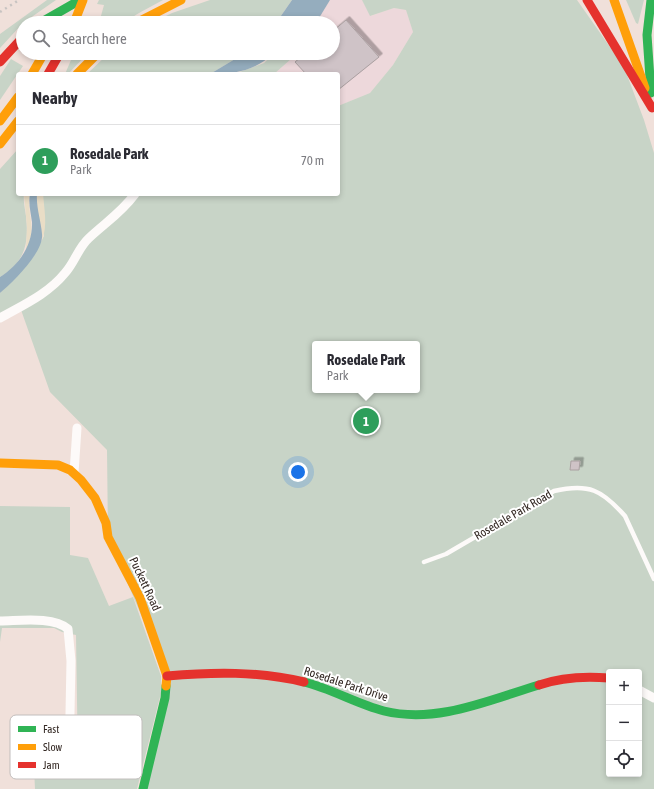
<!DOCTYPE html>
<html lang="en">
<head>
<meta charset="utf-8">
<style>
  :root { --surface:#fff; --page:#f7f7f7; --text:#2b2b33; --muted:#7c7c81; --line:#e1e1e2; --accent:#db2777 }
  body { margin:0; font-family:"Asap Condensed",sans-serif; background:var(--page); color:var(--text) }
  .controls { position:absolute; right:12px; bottom:12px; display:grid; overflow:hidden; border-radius:4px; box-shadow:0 2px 6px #0003 }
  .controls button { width:36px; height:36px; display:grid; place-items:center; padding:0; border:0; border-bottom:1px solid var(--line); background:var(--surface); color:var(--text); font:20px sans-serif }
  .you { position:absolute; left:298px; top:472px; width:14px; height:14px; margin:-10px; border:3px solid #fff; border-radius:50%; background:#1a73e8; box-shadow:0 0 0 6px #1a73e833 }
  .badge { display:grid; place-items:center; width:26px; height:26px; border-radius:50%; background:var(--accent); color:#fff; font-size:13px; font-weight:700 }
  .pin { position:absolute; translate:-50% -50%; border:2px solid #fff; box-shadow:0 1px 4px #0006 }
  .popup { position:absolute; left:312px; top:341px; width:108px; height:52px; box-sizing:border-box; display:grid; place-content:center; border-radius:4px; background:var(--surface); filter:drop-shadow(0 1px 3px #0005); font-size:13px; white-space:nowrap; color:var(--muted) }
  .popup b { font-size:15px; color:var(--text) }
  .popup::after { content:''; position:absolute; left:50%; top:100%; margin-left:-8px; border:8px solid transparent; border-top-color:var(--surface) }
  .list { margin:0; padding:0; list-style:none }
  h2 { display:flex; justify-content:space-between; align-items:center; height:52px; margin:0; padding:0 16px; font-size:17px }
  h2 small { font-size:13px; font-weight:400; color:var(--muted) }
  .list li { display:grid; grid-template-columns:26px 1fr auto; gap:12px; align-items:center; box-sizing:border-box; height:72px; padding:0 16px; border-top:1px solid var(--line) }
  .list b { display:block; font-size:15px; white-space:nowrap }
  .list p { margin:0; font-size:13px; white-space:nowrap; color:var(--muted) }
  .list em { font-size:13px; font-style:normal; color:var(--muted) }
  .icon { flex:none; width:22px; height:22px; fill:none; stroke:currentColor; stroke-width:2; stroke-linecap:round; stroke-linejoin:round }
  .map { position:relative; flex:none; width:654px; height:789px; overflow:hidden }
  .search { position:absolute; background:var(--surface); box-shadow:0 2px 6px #0003; left:16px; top:16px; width:324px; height:44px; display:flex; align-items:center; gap:10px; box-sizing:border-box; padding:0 14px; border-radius:22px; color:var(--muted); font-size:15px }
  .panel { position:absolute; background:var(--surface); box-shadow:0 2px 6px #0003; left:16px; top:72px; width:324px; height:124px; border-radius:4px }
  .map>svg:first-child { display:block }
  .industrial { fill:#edd8db }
  .green { fill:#c8d4c7; fill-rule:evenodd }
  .sand { fill:#e9ddc6 }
  .water { fill:#95adbe }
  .building { fill:#cfc3c7; stroke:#aaa0a1; filter:url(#shadow) }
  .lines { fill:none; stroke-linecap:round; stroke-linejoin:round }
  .lane { stroke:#fdfaf9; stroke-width:4.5 }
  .street { stroke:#fdfaf9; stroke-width:9 }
  .fast { stroke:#30b455; stroke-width:9 }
  .slow { stroke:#ff9f0a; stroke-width:9 }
  .jam { stroke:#e5322d; stroke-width:9 }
  .rail { stroke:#c7c3c1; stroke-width:2.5; stroke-dasharray:2 4; stroke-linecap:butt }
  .labels { text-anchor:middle; stroke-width:4; stroke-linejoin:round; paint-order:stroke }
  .street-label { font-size:12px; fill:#332823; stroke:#fff }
  .key { fill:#fff; stroke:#c2bebd; stroke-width:1 }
  .key-label { font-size:11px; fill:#332823 }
</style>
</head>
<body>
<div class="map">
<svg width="654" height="789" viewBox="0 0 654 789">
  <defs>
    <filter id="shadow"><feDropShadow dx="3.5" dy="-3.5" stdDeviation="0" flood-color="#0004"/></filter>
  </defs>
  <rect width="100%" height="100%" fill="#f0e0da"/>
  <!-- industrial -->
  <path class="industrial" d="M330 0H362L371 16 394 8 406 10 413 32 393 65 370 93 338 106V74H274L291 59 287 53H333V23H316Z"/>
  <!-- green -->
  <g class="green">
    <path d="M47 0H56L23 23 0 48V34Z"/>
    <path d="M99 0H163L139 13 123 23H99L104 5 97 4Z"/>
    <path d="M210 0H292L276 23H152L172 13Z"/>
    <path d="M362 0H577L624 67 644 120 654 153V789H143L167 676 108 537 107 450 50 392 20 307 0 318V293L33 257 44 236 43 194H338V106L370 93 393 65 413 32 406 10 394 8 370 16ZM315 344H417V390H315ZM609 672H639V774H609Z"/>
    <path d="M626 0H644L638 24 636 23Z"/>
    <path d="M74 53H88L68 74H65Z"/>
    <path d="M109 53H245L210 74H87Z"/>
    <path d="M274 53H287L291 59 274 74H234L264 63Z"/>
    <path d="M11 59 23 66 0 100V76Z"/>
    <path d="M18 149V194H24C23 201 25 209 26 216 29 244 25 262 0 277V169Z"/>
    <path d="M0 506 70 507V555L88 558 109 606 133 597 161 676V693L137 789H35L34 768 78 765 76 635 62 632 54 628H2L0 642Z"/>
  </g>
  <!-- sand -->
  <g class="sand">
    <path d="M24 194H30C26 215 38 228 26 250L27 227Z"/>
    <path d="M37 194H43C44 208 48 226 42 240L36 204Z"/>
  </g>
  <!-- water -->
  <g class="water">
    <path d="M292 0H330L316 23H276Z"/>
    <path d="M245 53H274C255 71 235 74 210 74Z"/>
    <path d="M30 194H37C36 208 41 220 42 234 44 252 13 282 0 293V277C19 265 33 245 32 222 31 213 28 203 30 194Z"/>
  </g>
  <!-- building -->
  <g class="building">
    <path d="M346 20 379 57 338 90V74H306L295 62 306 53H333V31Z"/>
    <path d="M571 461H580L579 470H570Z"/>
  </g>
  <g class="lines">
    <!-- lane -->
    <path class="lane" d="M424 562 446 554 554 491C589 483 602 490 625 516L654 579"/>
    <!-- street -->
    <g class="street">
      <path d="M0 318C23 305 48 294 65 273 75 262 78 248 89 238 106 222 121 213 135 194"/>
      <path d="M74 473 77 428"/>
      <path d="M0 621C19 621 53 616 68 629L71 661 69 765"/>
      <path d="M639 690 654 698"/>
    </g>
    <!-- fast -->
    <g class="fast">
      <path d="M651 0 647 35 651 93"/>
      <path d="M40 23 80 0"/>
      <path d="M304 682C332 689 357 704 384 711 437 724 489 700 539 685"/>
      <path d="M143 789 165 698 166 686"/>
    </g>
    <!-- slow -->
    <g class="slow">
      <path d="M614 0 645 88"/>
      <path d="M74 23 83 0"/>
      <path d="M136 23 181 0"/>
      <path d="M32 74 44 53"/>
      <path d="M77 74 98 53"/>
      <path d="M0 121 18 97"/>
      <path d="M0 144 18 121"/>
      <path d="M0 463 58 465 70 470 81 480 95 498 106 523 108 537 140 598 167 676 166 686"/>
    </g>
    <!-- jam -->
    <g class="jam">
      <path d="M587 0 652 108"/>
      <path d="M0 62 23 37"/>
      <path d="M48 74 60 53"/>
      <path d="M167 676C213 672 258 671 304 682"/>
      <path d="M539 685C562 677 585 676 609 678"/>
    </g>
    <!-- rail -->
    <path class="rail" d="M0 12 19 0"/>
  </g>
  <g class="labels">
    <!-- street labels -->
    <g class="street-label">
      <text transform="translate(513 515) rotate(-30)" y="4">Rosedale Park Road</text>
      <text transform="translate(145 584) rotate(65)" y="4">Puckett Road</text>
      <text transform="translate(346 684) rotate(18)" y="4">Rosedale Park Drive</text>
    </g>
  </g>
  <!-- legend -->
  <rect x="10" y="715" width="132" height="64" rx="6" class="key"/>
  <rect x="18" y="726" width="18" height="6" fill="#30b455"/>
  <rect x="18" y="744" width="18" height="6" fill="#ff9f0a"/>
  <rect x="18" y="762" width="18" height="6" fill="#e5322d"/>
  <g class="key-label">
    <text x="43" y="733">Fast</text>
    <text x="43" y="751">Slow</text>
    <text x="43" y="769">Jam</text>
  </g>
</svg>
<div class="controls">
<button>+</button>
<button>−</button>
<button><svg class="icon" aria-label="locate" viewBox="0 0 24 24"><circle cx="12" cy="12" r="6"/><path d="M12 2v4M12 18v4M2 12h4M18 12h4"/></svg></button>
</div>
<div class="you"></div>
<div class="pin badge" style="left:366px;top:421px;background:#2e9e5b">1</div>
<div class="popup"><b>Rosedale Park</b>Park</div>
<div class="search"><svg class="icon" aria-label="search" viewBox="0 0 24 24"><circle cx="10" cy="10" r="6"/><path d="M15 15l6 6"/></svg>Search here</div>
<section class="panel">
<h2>Nearby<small></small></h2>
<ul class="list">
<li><span class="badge" style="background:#2e9e5b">1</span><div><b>Rosedale Park</b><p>Park</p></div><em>70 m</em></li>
</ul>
</section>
</div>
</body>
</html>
